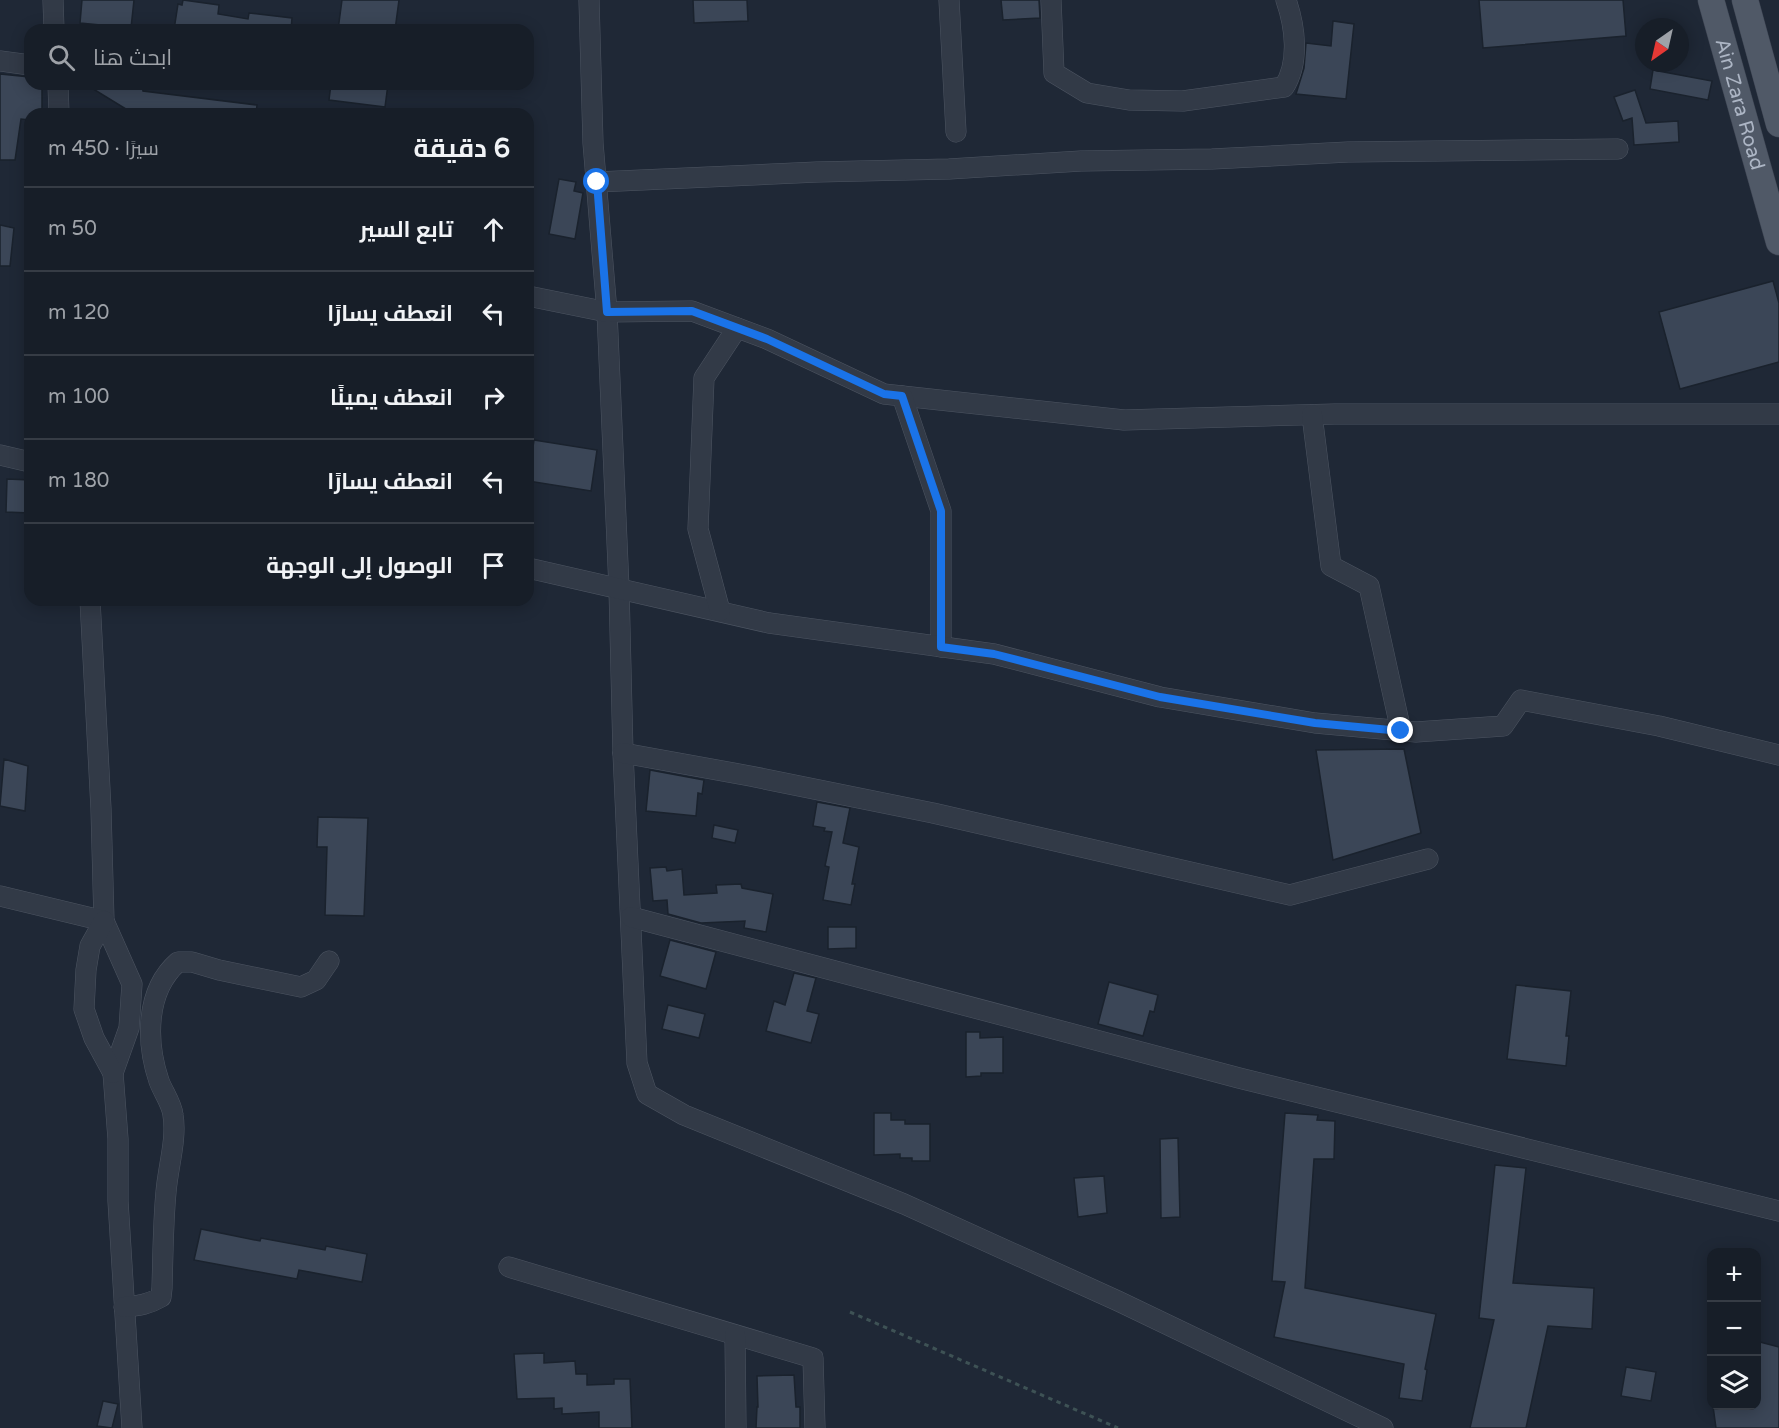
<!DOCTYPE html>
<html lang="ar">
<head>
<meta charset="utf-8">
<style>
  :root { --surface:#171e28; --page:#242b34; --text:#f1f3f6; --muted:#9ea2a8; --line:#363c45 }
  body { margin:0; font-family:"Varela Round",Cairo,sans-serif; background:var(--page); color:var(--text); direction:rtl }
  .controls { position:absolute; right:18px; bottom:18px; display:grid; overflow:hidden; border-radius:12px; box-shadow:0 3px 15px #0003 }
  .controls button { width:54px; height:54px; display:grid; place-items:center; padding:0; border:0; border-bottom:2px solid var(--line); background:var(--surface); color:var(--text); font:30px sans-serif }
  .compass { position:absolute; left:1635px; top:18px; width:54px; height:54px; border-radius:50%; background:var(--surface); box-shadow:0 3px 15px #0003; rotate:214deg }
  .stop { position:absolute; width:18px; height:18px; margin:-14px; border:4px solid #1a73e8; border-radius:50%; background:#fff }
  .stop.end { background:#1a73e8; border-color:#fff; box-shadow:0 2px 6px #0008 }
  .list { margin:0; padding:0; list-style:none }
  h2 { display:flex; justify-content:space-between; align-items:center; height:78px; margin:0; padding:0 24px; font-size:26px }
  h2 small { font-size:20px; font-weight:400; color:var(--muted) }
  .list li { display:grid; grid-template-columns:39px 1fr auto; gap:18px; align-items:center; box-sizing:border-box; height:84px; padding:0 24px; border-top:2px solid var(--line) }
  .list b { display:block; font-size:22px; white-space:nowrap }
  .list em { font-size:20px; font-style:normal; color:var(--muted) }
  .icon { flex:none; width:33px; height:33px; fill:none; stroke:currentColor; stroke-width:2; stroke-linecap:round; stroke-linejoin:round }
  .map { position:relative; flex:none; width:1779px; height:1428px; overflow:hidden; direction:ltr }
  .search { position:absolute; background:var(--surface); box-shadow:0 3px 15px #0003; left:24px; top:24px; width:510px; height:66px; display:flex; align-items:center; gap:15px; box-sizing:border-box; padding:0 21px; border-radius:18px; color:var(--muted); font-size:22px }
  .panel { position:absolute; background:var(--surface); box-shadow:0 3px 15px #0003; left:24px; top:108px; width:510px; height:498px; border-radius:18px; direction:rtl }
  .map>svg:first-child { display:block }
  .building { fill:#3b4657; stroke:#1a222d; stroke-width:1.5 }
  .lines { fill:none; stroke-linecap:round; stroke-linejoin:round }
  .minor-casing { stroke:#4d5562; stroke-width:21 }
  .major-casing { stroke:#3c4351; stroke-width:27 }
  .path { stroke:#3e5255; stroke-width:3; stroke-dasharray:4.5 4.5; stroke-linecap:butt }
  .minor { stroke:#323a47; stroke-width:20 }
  .major { stroke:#505967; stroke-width:26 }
  .route { stroke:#1a73e8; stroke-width:8 }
  .labels { text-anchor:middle; stroke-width:4.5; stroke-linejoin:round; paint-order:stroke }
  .street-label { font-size:20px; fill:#acb5c4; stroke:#18202b }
</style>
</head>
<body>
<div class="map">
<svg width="1779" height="1428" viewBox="0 0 1779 1428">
  <rect width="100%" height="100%" fill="#1f2836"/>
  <!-- building -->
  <g class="building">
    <path d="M82 0H134L131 28 80 23Z"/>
    <path d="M183 0 219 5 218 14 248 19 249 13 292 18 291 30H174L178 4 182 5Z"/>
    <path d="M342 0H399L395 30H338Z"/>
    <path d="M693 0H747L748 21 694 23Z"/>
    <path d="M1001 0H1039L1040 18 1003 20Z"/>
    <path d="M1479 0H1623L1626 36 1483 48Z"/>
    <path d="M1333 21 1354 24 1346 99 1296 94 1304 68 1306 43 1331 46Z"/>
    <path d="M1653 70 1712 81 1708 100 1650 89Z"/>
    <path d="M0 74 30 77V84H42V114H30V120L21 119 15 160H0Z"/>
    <path d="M85 84H142L143 91 257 105 256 114H134Z"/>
    <path d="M331 84H388L385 107 329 100Z"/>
    <path d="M1635 90 1646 123 1678 121 1679 142 1634 145 1632 118 1623 121 1614 97Z"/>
    <path d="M559 179 576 182 574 191 583 193 575 239 549 234Z"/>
    <path d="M0 225 14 228 10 266H0Z"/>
    <path d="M1773 281 1779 303V362L1680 389 1659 312Z"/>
    <path d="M534 440 597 450 591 491 528 481Z"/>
    <path d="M7 479 30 480V513L6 512Z"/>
    <path d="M1404 749 1421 833 1333 860 1316 750Z"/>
    <path d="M4 759 28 766 25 811 0 806Z"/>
    <path d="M650 770 704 780 702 794 698 793 696 816 646 811Z"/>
    <path d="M817 802 850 808 843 843 859 847 852 884H855L851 905 823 900 829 867 825 866 832 832 824 831 825 828 813 826Z"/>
    <path d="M318 817 368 818 364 916 325 915 327 847H317Z"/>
    <path d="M714 825 738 830 735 843 712 838Z"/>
    <path d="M666 867 667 871 682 869 684 895 717 893 716 885 741 884 742 888 773 894 766 932 744 928 745 921 701 923 668 914 667 900 653 901 650 868Z"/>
    <path d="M828 927H856V948L828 949Z"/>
    <path d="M670 940 716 952 706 989 660 976Z"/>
    <path d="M794 973 816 978 807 1011 819 1014 811 1043 766 1031 774 1001 785 1005Z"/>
    <path d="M1109 982 1158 995 1154 1012 1150 1011 1143 1036 1098 1024Z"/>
    <path d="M1516 985 1571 991 1566 1036H1569L1566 1066 1507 1059Z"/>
    <path d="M668 1005 705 1014 699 1038 662 1029Z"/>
    <path d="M966 1032H980V1038L1003 1037V1073H981V1076L966 1077Z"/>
    <path d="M874 1113H891V1120H905V1124H930V1161H912V1158H900V1154L874 1155Z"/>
    <path d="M1285 1113 1318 1115 1317 1120 1335 1121 1334 1159H1314L1305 1288 1436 1314 1425 1369 1427 1370 1422 1401 1399 1398 1404 1364 1274 1337 1285 1282 1272 1281Z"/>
    <path d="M1178 1138 1180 1217 1161 1218 1160 1139Z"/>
    <path d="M1495 1165 1526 1168 1513 1283 1594 1288 1592 1329 1548 1326 1526 1428H1470L1494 1320 1479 1318Z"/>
    <path d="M1104 1176 1107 1213 1078 1217 1074 1178Z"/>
    <path d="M201 1229 260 1241 261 1238 325 1250 326 1246 367 1254 362 1282 299 1270 297 1279 194 1260Z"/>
    <path d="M1760 1342 1779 1347V1428H1716L1713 1406H1756V1357Z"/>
    <path d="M544 1353V1363L575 1361 576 1374H587V1385L614 1384V1379H630L632 1428H599V1412L562 1414V1408L554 1409V1398L517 1399 514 1354Z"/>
    <path d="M1626 1367 1656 1372 1651 1401 1621 1396Z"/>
    <path d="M794 1375 796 1407H800V1428H756L757 1407H758L757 1376Z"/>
    <path d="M103 1401 118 1404 112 1428 97 1426Z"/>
  </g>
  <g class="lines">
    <defs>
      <g id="minor">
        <path d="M53 0 54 30"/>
        <path d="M589 0 593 143 607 312 619 588 623 753 637 1063 647 1094 684 1115 904 1204 1118 1301 1383 1428"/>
        <path d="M949 0 956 132"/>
        <path d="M1051 0 1054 73 1087 93 1129 100 1183 101 1284 87C1300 62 1295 26 1286 0"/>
        <path d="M0 61 30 65"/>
        <path d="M58 84 59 114"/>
        <path d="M597 182 817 172 949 169 1081 161 1212 159 1348 152 1618 149"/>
        <path d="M528 296 607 312 692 311 767 339 884 394 1124 420 1335 414H1779"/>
        <path d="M902 396 941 511V647"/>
        <path d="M1312 415 1331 566 1369 586 1401 731"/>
        <path d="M0 455 30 462"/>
        <path d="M528 568 769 623 994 654 1160 697 1315 723 1416 732 1503 726 1521 700 1659 726 1779 755"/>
        <path d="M90 600 101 809 104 921 132 984 129 1028 113 1073 118 1139V1201L132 1428"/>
        <path d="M720 611 698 529 704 378 737 328"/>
        <path d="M623 753 750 776 933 813 1290 895 1428 859"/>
        <path d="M0 896 104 921"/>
        <path d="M631 917 1239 1078 1779 1211"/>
        <path d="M104 921 90 946 86 970 84 1009 94 1038 113 1073"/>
        <path d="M509 1267 813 1358 815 1428"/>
        <path d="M124 1307C139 1306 149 1304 161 1297L162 1288C163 1256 163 1224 166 1192 168 1167 177 1139 173 1115 172 1104 163 1092 159 1081 146 1042 145 991 178 962H192L219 970 301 987 316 980 329 961"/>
        <path d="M735 1335 736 1428"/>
      </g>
      <g id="major">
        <path id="s1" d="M1711 0 1779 242"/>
        <path d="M1745 0 1779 124"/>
      </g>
    </defs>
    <!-- minor casing -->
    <use href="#minor" class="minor-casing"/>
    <!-- major casing -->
    <use href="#major" class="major-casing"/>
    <!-- path -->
    <path class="path" d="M850 1312 1118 1428"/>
    <!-- minor -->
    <use href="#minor" class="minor"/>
    <!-- major -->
    <use href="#major" class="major"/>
  </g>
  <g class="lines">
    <!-- route -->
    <path class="route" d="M597 182 607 312 692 311 767 339 884 394 902 396 941 511V647L994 654 1160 697 1315 723 1401 731"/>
  </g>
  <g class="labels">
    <!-- street labels -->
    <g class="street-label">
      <text dy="7" stroke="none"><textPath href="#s1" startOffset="108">Ain Zara Road</textPath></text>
    </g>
  </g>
</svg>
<div class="controls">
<button>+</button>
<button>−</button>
<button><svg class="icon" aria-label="layers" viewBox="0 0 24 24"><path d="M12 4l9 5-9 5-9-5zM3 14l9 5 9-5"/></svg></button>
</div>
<svg class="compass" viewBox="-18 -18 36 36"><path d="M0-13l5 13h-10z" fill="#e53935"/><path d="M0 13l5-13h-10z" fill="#9ea2a8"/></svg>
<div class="stop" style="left:597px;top:182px"></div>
<div class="stop end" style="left:1401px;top:731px"></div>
<div class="search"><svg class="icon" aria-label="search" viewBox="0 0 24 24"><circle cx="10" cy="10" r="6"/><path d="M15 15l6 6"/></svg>ابحث هنا</div>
<section class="panel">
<h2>6 دقيقة<small>سيرًا · 450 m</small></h2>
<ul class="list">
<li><svg class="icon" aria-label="ahead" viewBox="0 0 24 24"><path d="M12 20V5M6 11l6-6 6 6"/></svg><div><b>تابع السير</b></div><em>50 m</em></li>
<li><svg class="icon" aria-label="left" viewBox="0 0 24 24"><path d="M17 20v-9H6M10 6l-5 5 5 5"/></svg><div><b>انعطف يسارًا</b></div><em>120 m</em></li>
<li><svg class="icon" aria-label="right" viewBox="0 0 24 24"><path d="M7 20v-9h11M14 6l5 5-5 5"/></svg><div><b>انعطف يمينًا</b></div><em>100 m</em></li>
<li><svg class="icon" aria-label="left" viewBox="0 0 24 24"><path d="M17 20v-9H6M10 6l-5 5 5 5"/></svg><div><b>انعطف يسارًا</b></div><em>180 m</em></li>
<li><svg class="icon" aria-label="arrive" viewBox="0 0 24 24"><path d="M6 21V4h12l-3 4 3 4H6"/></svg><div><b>الوصول إلى الوجهة</b></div></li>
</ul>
</section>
</div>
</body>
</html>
